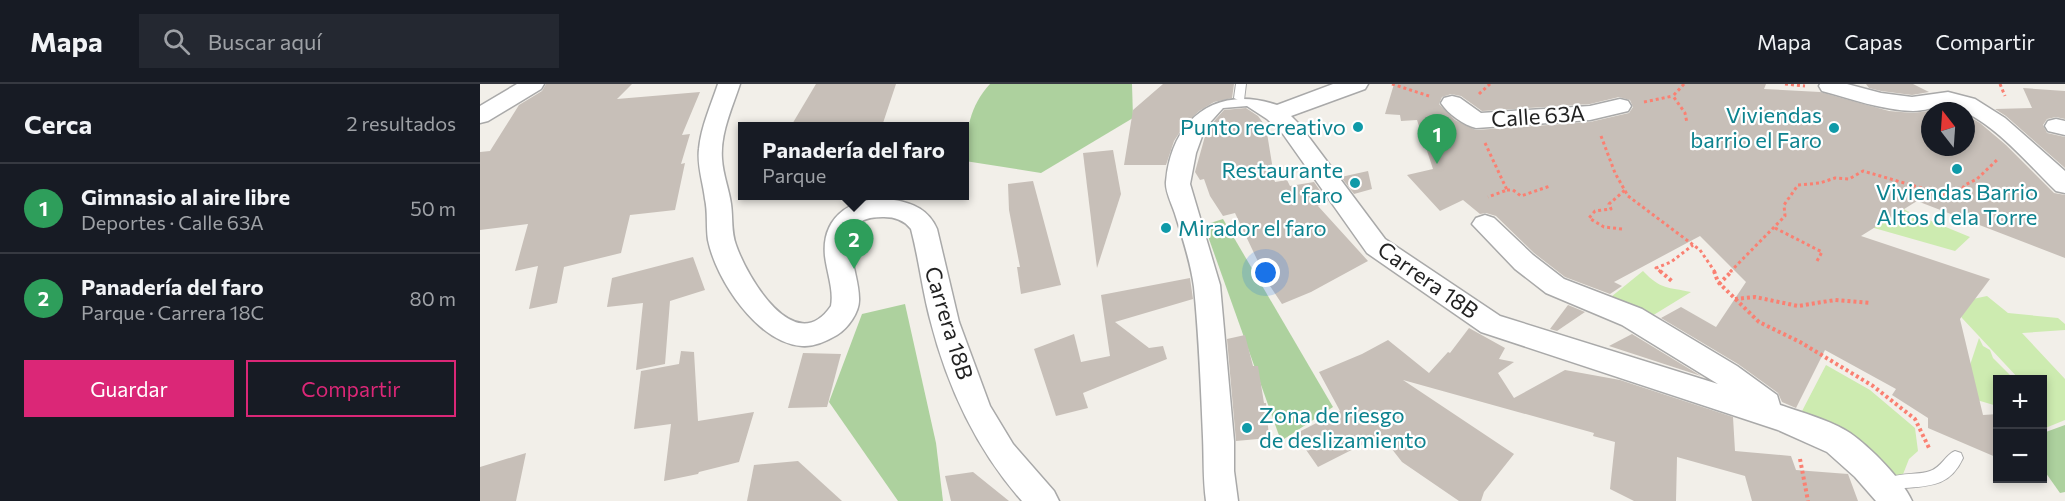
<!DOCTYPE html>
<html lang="es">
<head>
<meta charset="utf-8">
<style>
  :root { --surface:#171b24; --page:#242831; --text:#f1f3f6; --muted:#9ea1a6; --line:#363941; --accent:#db2777 }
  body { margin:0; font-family:Commissioner,sans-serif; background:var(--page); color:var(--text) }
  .controls { position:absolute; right:18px; bottom:18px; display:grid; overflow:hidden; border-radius:0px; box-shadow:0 3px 9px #0003 }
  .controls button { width:54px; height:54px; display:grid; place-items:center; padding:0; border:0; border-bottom:2px solid var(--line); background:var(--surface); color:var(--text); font:30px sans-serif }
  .compass { position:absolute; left:1441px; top:18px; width:54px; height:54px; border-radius:50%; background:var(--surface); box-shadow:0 3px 9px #0003; rotate:343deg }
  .you { position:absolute; left:786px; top:189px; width:21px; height:21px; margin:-15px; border:4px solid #fff; border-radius:50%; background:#1a73e8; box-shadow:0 0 0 9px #1a73e833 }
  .badge { display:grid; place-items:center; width:39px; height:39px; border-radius:50%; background:var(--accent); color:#fff; font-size:20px; font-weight:700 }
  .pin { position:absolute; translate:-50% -50px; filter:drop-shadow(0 2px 3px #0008) }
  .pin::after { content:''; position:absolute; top:32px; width:21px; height:18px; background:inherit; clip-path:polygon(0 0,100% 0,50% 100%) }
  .popup { position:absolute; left:258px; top:38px; width:231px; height:78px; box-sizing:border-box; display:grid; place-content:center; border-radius:0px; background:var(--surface); filter:drop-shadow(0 2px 4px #0005); font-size:20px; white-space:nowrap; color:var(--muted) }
  .popup b { font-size:22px; color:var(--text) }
  .popup::after { content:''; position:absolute; left:50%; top:100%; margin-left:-12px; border:12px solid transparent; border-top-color:var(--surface) }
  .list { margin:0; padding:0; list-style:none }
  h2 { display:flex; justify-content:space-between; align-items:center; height:78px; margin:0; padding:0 24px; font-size:26px }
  h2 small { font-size:20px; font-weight:400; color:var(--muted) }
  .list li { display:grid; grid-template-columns:39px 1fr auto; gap:18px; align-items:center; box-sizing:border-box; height:90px; padding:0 24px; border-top:2px solid var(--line) }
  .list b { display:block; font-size:22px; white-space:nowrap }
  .list p { margin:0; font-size:20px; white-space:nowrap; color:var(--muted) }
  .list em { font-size:20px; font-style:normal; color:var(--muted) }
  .actions { display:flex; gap:12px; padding:18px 24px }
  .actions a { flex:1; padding:14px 0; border:2px solid var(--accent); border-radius:0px; text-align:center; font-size:21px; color:var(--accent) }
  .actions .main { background:var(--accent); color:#fff }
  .icon { flex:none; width:33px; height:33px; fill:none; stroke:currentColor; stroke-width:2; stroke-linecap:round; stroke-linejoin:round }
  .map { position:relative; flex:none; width:1585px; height:417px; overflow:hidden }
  header { display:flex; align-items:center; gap:36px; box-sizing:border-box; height:84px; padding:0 30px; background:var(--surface); border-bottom:2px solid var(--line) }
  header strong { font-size:28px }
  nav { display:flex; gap:33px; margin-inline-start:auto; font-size:21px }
  .search { width:420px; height:54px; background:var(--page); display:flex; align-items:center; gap:15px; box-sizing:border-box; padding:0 21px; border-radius:0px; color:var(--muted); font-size:22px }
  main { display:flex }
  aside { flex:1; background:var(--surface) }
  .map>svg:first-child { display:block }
  .grass { fill:#cdebb0 }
  .forest { fill:#add19e }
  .building { fill:#c7bfb8; fill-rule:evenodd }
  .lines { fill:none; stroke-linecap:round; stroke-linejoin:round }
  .lane-casing { stroke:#a9a9a9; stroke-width:2 }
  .street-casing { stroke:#a9a9a9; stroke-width:3 }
  .path-far1 { stroke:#fa8072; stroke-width:3; stroke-dasharray:3 3; stroke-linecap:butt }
  .path { stroke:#fa8072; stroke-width:4; stroke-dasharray:3 3; stroke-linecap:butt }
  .lane { fill:#fff; fill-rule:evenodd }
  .street { fill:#fff; fill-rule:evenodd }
  .culture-dot { fill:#0f9aa8; stroke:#fff; stroke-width:2 }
  .labels { text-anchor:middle; stroke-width:4.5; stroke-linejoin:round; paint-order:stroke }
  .culture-label { font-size:22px; fill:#0d838f; stroke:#fff; text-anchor:end }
  .street-label { font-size:22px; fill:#222; stroke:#fff }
</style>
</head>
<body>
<header>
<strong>Mapa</strong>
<div class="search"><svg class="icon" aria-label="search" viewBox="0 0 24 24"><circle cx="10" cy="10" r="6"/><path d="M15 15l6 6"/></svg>Buscar aquí</div>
<nav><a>Mapa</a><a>Capas</a><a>Compartir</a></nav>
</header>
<main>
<aside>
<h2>Cerca<small>2 resultados</small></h2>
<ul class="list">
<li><span class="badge" style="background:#2e9e5b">1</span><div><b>Gimnasio al aire libre</b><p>Deportes · Calle 63A</p></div><em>50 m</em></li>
<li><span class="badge" style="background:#2e9e5b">2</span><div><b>Panadería del faro</b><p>Parque · Carrera 18C</p></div><em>80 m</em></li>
</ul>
<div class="actions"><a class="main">Guardar</a><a>Compartir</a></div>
</aside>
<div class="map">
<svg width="1585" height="417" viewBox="0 0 1585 417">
  <rect width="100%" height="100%" fill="#f2efe9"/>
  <!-- grass -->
  <g class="grass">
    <path d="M1392 104 1427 127 1490 153 1475 167 1387 142Z"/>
    <path d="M1163 187C1181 206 1188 203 1211 208L1167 235 1126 217Z"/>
    <path d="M1472 209 1493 215 1507 212 1528 229 1578 234 1585 240V246L1542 249 1585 295V336L1563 345 1562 296 1539 295 1482 234Z"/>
    <path d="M1499 254 1503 262 1510 266 1513 274 1534 295 1518 296 1517 322 1497 316 1490 281Z"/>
    <path d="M1346 281 1390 306 1435 344 1438 367 1429 375 1420 398 1321 329Z"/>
  </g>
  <!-- forest -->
  <g class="forest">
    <path d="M510 0H652L653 34 561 89 485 77C485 49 490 21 510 0Z"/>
    <path d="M743 135 853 323 801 357 724 141Z"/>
    <path d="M425 220 456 359 463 417H418L349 318 382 230Z"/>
    <path d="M1585 341V408L1580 409 1563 385V349Z"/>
  </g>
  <!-- building -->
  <g class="building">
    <path d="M66 0H152L137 15 220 8 202 51 210 50 201 80 205 79 195 126 150 131 141 169 84 183 77 219 49 225 58 182 35 187 48 140 0 146V68L10 67 39 21 62 7Z"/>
    <path d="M336 0H416L402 42H311Z"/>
    <path d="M683 0H754L752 14 734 18 719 27 705 40 694 57 686 81H644L653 26Z"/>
    <path d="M914 0H1286L1284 5 1340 8 1409 27 1433 29 1464 25 1475 27H1450V63H1486V31L1500 39 1526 61 1574 109 1585 111V174L1437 117 1381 152 1510 195 1480 235 1503 331 1518 330V374L1448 344V334L1412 311 1416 305 1345 266 1316 324 1302 318 1298 309 1258 280 1181 234 1201 223 1236 243 1266 198 1220 152 1134 198 1142 202 1130 210 1085 193 1054 169 1016 132 1006 129 1000 130 983 116 960 127 927 91 953 85 937 36 921 37 920 31 905 30ZM971 10 981 12 1002 27 1110 20 1139 13 1150 16 1153 23 1149 29 1110 38 996 46 975 36 959 20 962 13Z"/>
    <path d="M1386 0H1433L1449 8 1432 11 1401 7 1389 4Z"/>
    <path d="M1543 4 1585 7V35L1576 33 1567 35 1563 41 1567 49 1585 53V84L1526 32 1515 25 1552 24Z"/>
    <path d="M766 24 778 32 786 43 795 98 807 96 810 102 834 98 848 118 838 122 888 177 831 208 802 220 780 187 782 186 755 129 743 132 730 112 724 95 720 96 715 88 727 45 744 26Z"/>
    <path d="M633 66 641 110 617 184 603 69Z"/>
    <path d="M888 87 892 105 874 110 861 93Z"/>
    <path d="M553 97 581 201 541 210 537 183H540L529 126 528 100Z"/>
    <path d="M213 173 225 206 190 217 185 280 156 286 163 219 127 223 132 194Z"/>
    <path d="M710 194 713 215 635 238 669 264 683 262 687 275 603 309 608 324 576 332 554 265 594 250 601 278 630 272 621 211Z"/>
    <path d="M1088 221 1105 228 1077 247 1070 245Z"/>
    <path d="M989 244 1025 264 1019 275 1034 278 1018 289 1034 314 1085 286 1140 296 1253 333 1255 367 1311 372 1316 386 1368 390 1378 417H1272L1265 392 1197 373 1196 417H1154L1130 405 1135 358 1113 352 1114 349 923 296 1034 370 1004 408 1001 417H979L922 378 901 351 838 383 815 350 860 327 839 288 882 270 908 256 949 289 968 268 970 269Z"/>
    <path d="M1152 250 1221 292 1129 262Z"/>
    <path d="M765 251 773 282H778L784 319H786L789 354 756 357 747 255Z"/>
    <path d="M201 267 214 268 218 337 274 328 259 378 219 388 218 390 184 397 191 340 154 345 161 287 199 280Z"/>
    <path d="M323 269 361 270 347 323 308 324Z"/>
    <path d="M46 369 36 417H0V383Z"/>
    <path d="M318 377 362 417H267L274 381Z"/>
    <path d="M493 388 529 417H471L465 392Z"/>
  </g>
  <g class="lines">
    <defs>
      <g id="lane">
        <path d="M756 0H766L764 16 760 17 754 14Z"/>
        <path d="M1475 367 1481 369 1483 374C1470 402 1451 402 1424 404 1418 405 1413 410 1407 412L1401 410 1399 405C1408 385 1433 393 1450 387 1462 383 1465 371 1475 367Z"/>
      </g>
      <g id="street">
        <path d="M37 0H64L61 5 8 37 0 39V22Z"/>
        <path d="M238 0H260C252 24 240 50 242 75 243 91 249 105 251 120 253 134 251 148 256 161 267 193 315 275 351 222 354 206 347 189 345 172 341 131 375 110 414 116 433 119 449 126 457 145L479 238 510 322 533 360 574 407 579 417H542C496 365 467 302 450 235 442 205 439 175 431 145 424 136 415 133 404 133 348 132 379 183 379 214 380 228 368 244 357 251 347 257 333 263 322 262 278 259 236 196 228 156 226 142 228 128 225 115 223 98 217 82 219 65 221 43 231 21 238 0Z"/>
        <path d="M853 0H888L885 5 811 32 819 40 905 155 1020 232 1238 300 1142 241 1066 209 1035 185 992 140 996 134 1005 131 1014 134 1053 171 1084 195 1162 225 1257 282 1297 311 1300 321C1321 328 1352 337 1370 349 1390 363 1422 395 1432 417H1396L1375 393 1347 368 1298 346 1001 248 887 169 803 50 787 35 767 22 743 24 725 44 716 69 710 100 740 201 754 357V387L758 417H726C723 395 724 375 723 353 721 304 719 253 714 203 711 180 703 155 696 133 693 122 685 108 686 98 691 37 734 0 797 21Z"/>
        <path d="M1340 0H1367L1401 9 1432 13 1468 8 1495 15 1525 34 1585 87V109L1576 107C1548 80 1510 34 1474 24 1460 20 1447 27 1433 27 1402 26 1371 15 1342 7L1339 2Z"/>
        <path d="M972 12 980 14 1001 29 1110 22 1140 15 1148 17 1151 22 1148 27 1110 36 996 44C984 41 968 30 961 19L964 14Z"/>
        <path d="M1576 35 1585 37V51L1568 47 1565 42 1568 37Z"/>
      </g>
    </defs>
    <!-- lane casing -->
    <use href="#lane" class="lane-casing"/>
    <!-- street casing -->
    <use href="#street" class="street-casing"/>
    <!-- path-far1 -->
    <g class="path-far1">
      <path d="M912 0 949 12"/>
      <path d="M1204 0 1193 12 1205 29 1207 39"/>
      <path d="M1305 0 1325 2"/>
      <path d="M1520 0 1525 12"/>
      <path d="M999 10 1010 0"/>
      <path d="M1164 18 1193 12"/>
      <path d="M1121 52 1135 89 1148 112 1220 166 1235 188"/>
      <path d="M1005 59 1027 106 1008 113"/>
      <path d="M1027 106H1033L1041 112 1070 102"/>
      <path d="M1295 144 1342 168 1337 177"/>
      <path d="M1142 145 1124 143 1109 134 1115 127 1131 125 1129 120 1145 106"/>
      <path d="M1181 188 1176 184 1191 178 1213 161"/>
      <path d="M1250 188 1305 132 1304 121 1318 101 1340 99 1355 94 1369 95 1383 87 1469 112 1478 110 1485 101 1497 95 1519 74"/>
    </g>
    <!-- path -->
    <g class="path">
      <path d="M1180 187 1193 198"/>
      <path d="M1234 187 1238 198 1279 238 1320 258 1393 302 1435 335 1450 366"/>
      <path d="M1239 200 1252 187"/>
      <path d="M1255 215 1275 213 1318 222 1355 216 1391 219"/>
      <path d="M1320 375 1328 417"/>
    </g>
    <!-- lane -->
    <use href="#lane" class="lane"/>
    <!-- street -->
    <use href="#street" class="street"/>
  </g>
  <!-- markers -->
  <g class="culture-dot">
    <circle cx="878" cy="43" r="6"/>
    <circle cx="1354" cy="44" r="6"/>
    <circle cx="1477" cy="85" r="6"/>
    <circle cx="875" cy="99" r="6"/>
    <circle cx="686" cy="144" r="6"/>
    <circle cx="767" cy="344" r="6"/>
  </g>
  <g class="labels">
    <!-- culture labels -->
    <g class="culture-label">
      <text x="1342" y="39">Viviendas<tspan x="1342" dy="25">barrio el Faro</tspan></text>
      <text x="866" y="51">Punto recreativo</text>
      <text x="863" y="94">Restaurante<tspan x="863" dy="25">el faro</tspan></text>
      <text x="1477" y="116" text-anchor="middle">Viviendas Barrio<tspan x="1477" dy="25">Altos d ela Torre</tspan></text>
      <text x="698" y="152" text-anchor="start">Mirador el faro</text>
      <text x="779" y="339" text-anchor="start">Zona de riesgo<tspan x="779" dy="25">de deslizamiento</tspan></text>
    </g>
    <!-- street labels -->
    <g class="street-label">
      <text transform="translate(1058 32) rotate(-4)" y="8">Calle 63A</text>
      <text transform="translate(948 196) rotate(35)" y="8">Carrera 18B</text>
      <text transform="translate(469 239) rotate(73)" y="8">Carrera 18B</text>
    </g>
  </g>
</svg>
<div class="controls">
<button>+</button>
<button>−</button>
</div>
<svg class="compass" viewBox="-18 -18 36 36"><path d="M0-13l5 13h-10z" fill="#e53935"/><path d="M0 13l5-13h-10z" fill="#9ea1a6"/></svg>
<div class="you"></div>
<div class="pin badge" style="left:957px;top:80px;background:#2e9e5b">1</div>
<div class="pin badge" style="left:374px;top:185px;background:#2e9e5b">2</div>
<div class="popup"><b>Panadería del faro</b>Parque</div>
</div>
</main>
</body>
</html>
